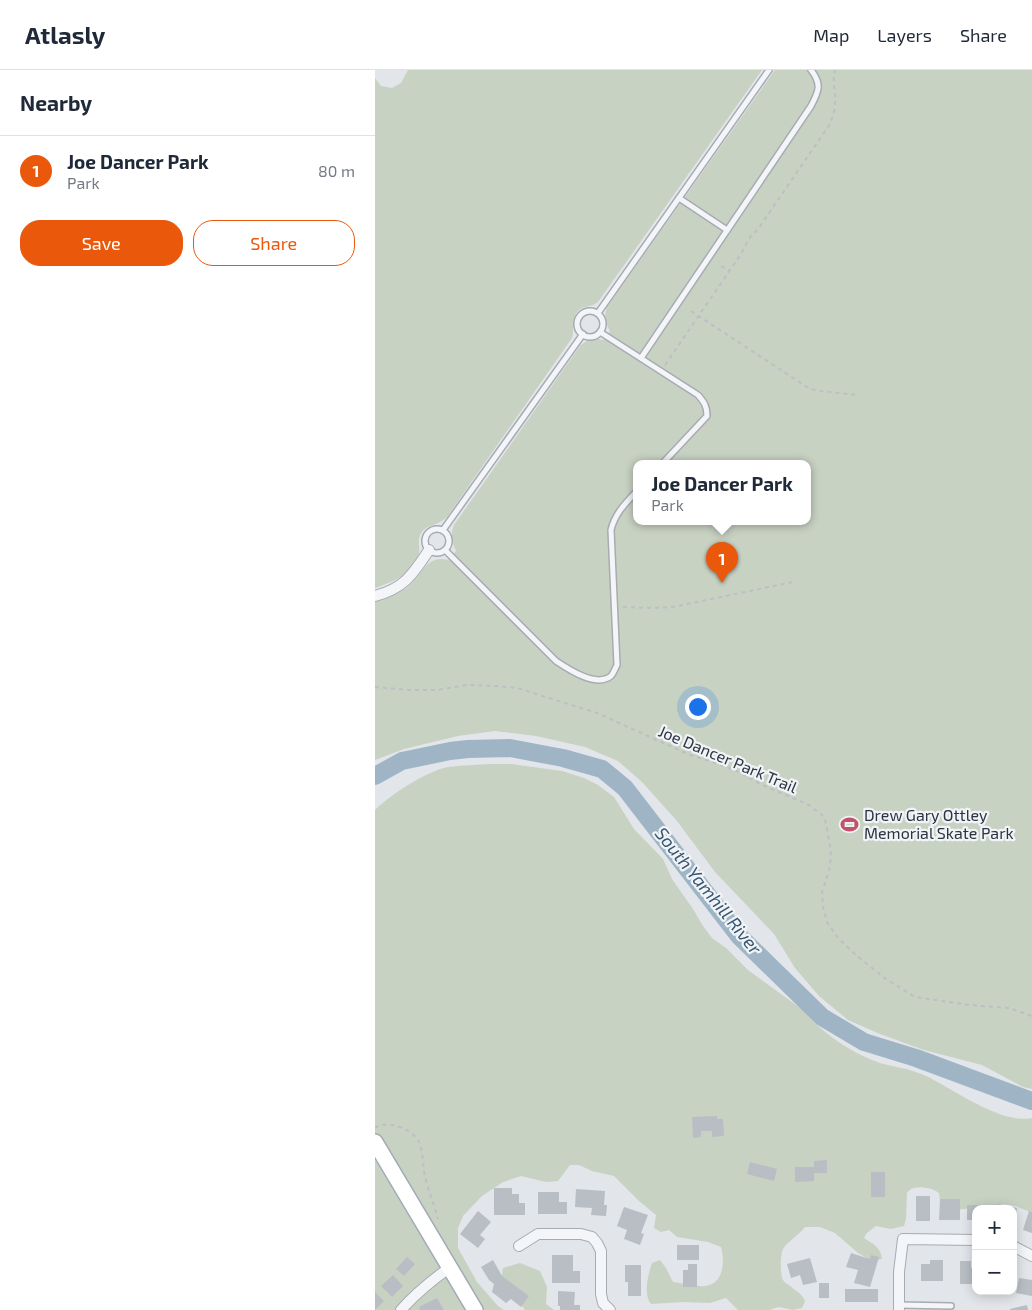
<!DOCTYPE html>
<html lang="en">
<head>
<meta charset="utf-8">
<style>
  :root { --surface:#fff; --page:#f2f2f3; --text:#1f2937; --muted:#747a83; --line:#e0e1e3; --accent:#ea580c }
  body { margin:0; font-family:"Exo 2",sans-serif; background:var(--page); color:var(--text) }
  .controls { position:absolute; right:15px; bottom:15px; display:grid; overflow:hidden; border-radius:10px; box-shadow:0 2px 12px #0003 }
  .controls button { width:45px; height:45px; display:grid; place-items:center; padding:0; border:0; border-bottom:1px solid var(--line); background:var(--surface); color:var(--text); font:25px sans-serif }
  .you { position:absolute; left:322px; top:636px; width:18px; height:18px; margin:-12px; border:4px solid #fff; border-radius:50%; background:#1a73e8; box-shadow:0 0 0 8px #1a73e833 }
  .badge { display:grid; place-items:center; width:32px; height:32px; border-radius:50%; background:var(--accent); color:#fff; font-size:16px; font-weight:700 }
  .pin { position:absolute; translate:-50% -41px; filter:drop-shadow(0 1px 2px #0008) }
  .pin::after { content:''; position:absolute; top:26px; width:18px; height:15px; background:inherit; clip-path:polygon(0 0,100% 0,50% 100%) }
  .popup { position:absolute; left:258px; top:390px; width:178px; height:65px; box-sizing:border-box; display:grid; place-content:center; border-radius:10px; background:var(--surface); filter:drop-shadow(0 1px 4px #0005); font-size:16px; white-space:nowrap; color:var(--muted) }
  .popup b { font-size:19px; color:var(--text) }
  .popup::after { content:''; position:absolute; left:50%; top:100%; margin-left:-10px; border:10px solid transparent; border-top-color:var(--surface) }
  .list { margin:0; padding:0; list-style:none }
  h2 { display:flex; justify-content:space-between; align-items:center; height:65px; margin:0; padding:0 20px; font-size:21px }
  h2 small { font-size:16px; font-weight:400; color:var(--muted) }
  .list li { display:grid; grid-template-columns:32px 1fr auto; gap:15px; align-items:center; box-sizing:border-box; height:70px; padding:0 20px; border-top:1px solid var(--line) }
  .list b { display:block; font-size:19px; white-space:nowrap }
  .list p { margin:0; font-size:16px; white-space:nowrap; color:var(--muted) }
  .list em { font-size:16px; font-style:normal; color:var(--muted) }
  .actions { display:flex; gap:10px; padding:15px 20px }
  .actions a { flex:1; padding:11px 0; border:1px solid var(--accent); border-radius:20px; text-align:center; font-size:18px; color:var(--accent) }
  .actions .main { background:var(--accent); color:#fff }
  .map { position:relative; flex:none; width:657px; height:1240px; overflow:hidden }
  header { display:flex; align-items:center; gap:30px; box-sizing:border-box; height:70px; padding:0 25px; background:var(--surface); border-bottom:1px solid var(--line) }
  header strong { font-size:24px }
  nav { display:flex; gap:28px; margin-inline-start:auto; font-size:18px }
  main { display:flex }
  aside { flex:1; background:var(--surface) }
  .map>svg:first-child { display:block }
  .green { fill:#c8d2c3; fill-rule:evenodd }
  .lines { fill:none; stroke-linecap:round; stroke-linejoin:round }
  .river { stroke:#9fb5c6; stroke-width:18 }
  .building { fill:#b9bec5 }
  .service-casing { stroke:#a7acb3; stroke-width:8 }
  .minor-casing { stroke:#a7acb3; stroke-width:12 }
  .primary-casing { stroke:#a2aab4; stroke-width:18 }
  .path { stroke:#bcbfc4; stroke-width:2; stroke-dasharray:4 4; stroke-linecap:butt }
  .service { stroke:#f4f5f8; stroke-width:5 }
  .minor { stroke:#f4f5f8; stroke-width:10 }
  .primary { stroke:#fff; stroke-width:15 }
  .labels { text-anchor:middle; stroke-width:4.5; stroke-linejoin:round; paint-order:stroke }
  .street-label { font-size:16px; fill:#2b3440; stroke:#f1f4f7 }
  .poi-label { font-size:16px; fill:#2b3440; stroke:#f1f4f7; text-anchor:start }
  .water-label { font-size:18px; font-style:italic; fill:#385571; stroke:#f1f4f7 }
</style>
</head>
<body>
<header>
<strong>Atlasly</strong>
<nav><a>Map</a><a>Layers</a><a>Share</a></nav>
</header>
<main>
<aside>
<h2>Nearby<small></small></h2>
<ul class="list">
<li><span class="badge">1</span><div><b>Joe Dancer Park</b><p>Park</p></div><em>80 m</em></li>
</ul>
<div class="actions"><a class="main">Save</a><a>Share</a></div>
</aside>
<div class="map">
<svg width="657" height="1240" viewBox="0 0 657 1240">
  <rect width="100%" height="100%" fill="#e2e5e9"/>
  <!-- green -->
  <g class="green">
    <path d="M33 0H387L223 232C218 236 213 236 207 238 195 244 200 258 197 268L72 447C65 455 52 454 46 463 42 470 45 476 44 483 42 502 16 513 0 518V8L6 16 17 18 26 13Z"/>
    <path d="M400 0H657V1019L648 1017 607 995 549 980 505 964 473 950 444 926 420 898 399 864 340 802 302 751 267 712 243 691 210 677 161 666 120 661 83 666 29 679 0 690V532C12 529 23 524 33 517 47 506 51 484 73 490L81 481C77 472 75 464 79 455L205 276C212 270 219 267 228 270L235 261C230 253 229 246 232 237ZM262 394H432V452H262Z"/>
    <path d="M116 694H136L187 701 209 708 223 715 239 727 259 759 288 789 297 809 318 839 328 856 337 868 351 878 373 900 428 940C447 963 476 983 505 993 520 997 535 999 549 1005 577 1018 626 1055 657 1048V1143L641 1136 627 1134 617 1139H602L600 1138 579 1140 566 1137 564 1123C558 1118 546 1116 539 1118 537 1118 533 1121 532 1123L531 1149 529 1156 516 1159 501 1156 492 1163 489 1168C498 1174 506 1177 507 1189L497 1191 483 1183 460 1163 445 1157H430C424 1165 413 1171 408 1179 405 1185 405 1205 408 1210 409 1212 412 1214 414 1215 420 1221 427 1223 430 1231L427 1238 418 1240 404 1237 394 1240H363L351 1228 335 1233 308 1232 276 1234C268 1224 273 1205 277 1193L285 1190 291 1198 298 1212C306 1213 324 1217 330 1216 349 1214 350 1191 346 1177L333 1172 302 1167 294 1160 286 1162 279 1158 281 1145 264 1131 239 1106 217 1101 204 1095H195L183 1111 171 1112 146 1106 128 1112 107 1126 88 1146 83 1158V1178L102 1212 123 1236 129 1240H0V740C15 725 53 700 74 697 88 695 102 695 116 694Z"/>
    <path d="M145 1193 165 1201 172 1217 171 1234 179 1240H150L142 1229 126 1209 128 1198Z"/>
  </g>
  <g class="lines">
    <!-- river -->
    <path class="river" d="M0 706 27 691 75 681 93 679 135 678 188 688 227 699 250 718 364 866 447 947 489 972 541 988 657 1031"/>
  </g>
  <!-- building -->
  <g class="building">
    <path d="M342 1046V1049H348L349 1066 337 1067V1061H326V1067L318 1068 317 1047Z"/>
    <path d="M452 1090V1103H439V1111L420 1112V1097H439V1091Z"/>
    <path d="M375 1092 402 1099 399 1111 372 1104Z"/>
    <rect x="496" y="1102" width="14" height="25"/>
    <path d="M119 1118H137V1124H144V1133H150V1145H119Z"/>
    <path d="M201 1119 230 1121 229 1135H232L231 1146 216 1145 217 1138 200 1137Z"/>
    <path d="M163 1122H184V1132H192V1144H163Z"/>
    <rect x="541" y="1126" width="14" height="25"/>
    <path d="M565 1129H585V1150H564Z"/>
    <path d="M623 1134 642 1138 639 1155H638V1139H622Z"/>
    <path d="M592 1135H612V1139H601V1150H592Z"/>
    <path d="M249 1137 273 1145 266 1163 269 1164 265 1175 249 1169 252 1160 242 1156Z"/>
    <path d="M103 1141 116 1152 105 1165 110 1169 103 1178 85 1164Z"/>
    <path d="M654 1141 657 1142V1163L648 1160Z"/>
    <rect x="302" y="1175" width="22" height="15"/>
    <path d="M476 1183 495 1189 496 1185 504 1187 495 1217 479 1213 483 1200 471 1197Z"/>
    <path d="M177 1185H198V1201H205V1213H177Z"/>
    <path d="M32 1187 40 1194 29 1206 21 1199Z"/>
    <path d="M435 1188 442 1212 428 1215 425 1205 416 1208 412 1194Z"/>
    <path d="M118 1190 127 1206 154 1226 146 1237 136 1229 131 1233 117 1222 119 1214 114 1210 106 1197Z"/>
    <path d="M555 1190H568V1211H546V1194H555Z"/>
    <path d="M585 1191H596V1198H601V1214H585Z"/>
    <path d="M313 1194H322V1217H308V1200H313Z"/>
    <path d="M250 1195H266V1226H253V1212H250Z"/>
    <path d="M18 1205 28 1216 17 1227 6 1216Z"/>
    <path d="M644 1208 657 1210V1226L641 1223Z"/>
    <rect x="444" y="1213" width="10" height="15"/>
    <rect x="470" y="1219" width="33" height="13"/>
    <path d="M183 1221 200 1222 199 1235H205V1240H185V1236H183Z"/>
    <path d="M0 1222 9 1231 0 1240Z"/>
    <path d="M62 1228 69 1240H45L44 1237Z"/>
    <path d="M652 1235 653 1240H635V1239Z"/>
  </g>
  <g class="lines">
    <defs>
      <g id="service">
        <path d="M304 128 352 160"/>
        <circle cx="215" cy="254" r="13"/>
        <path d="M223 243 394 0"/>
        <path d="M225 262 323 325C329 332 332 336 332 346L287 394"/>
        <path d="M266 288 436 36C444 21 447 14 436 0"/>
        <circle cx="62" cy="471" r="12"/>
        <path d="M68 460 208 264"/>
        <path d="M70 480 181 591C193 599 221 618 236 606 238 604 240 599 242 595L236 460C240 443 251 433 262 421"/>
        <path d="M524 1235 576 1236"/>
      </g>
      <g id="minor">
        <path d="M0 526C30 518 38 504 54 480"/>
        <path d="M144 1176 163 1164H206L217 1167 222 1173 226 1181V1224L228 1233 235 1240"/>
        <path d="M638 1176 657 1186"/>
        <path d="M26 1240C41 1223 56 1211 74 1198"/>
        <path d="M524 1240V1202L528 1169 601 1170"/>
      </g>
      <path id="primary" d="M0 1072 100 1240"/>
    </defs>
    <!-- service casing -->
    <use href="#service" class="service-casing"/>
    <!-- minor casing -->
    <use href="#minor" class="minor-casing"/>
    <!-- primary casing -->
    <use href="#primary" class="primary-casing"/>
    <!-- path -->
    <g class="path">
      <path d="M346 196 355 201"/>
      <path d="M316 241 435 319 445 321 482 325"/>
      <path d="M290 295 366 184C371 174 374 167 383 159L455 54C457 48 460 41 460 34 461 23 457 12 460 1L459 0"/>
      <path d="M248 537 277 538 298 537 418 512"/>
      <path d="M0 617 34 620H62L92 615 122 616 142 618 222 643 315 685 344 694 364 702 385 714 434 735 447 745 450 749 455 775 456 787 454 801 447 822 448 837 452 852 463 868 482 886 511 909 540 927 594 935 634 938 657 946"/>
      <path d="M0 1058C12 1049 38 1059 44 1072 48 1080 48 1098 50 1107 54 1122 59 1135 63 1149"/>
    </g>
    <!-- service -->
    <use href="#service" class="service"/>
    <!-- minor -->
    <use href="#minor" class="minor"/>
    <!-- primary -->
    <use href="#primary" class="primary"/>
  </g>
  <!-- icons -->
  <defs>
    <symbol id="stadium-bare" viewBox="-9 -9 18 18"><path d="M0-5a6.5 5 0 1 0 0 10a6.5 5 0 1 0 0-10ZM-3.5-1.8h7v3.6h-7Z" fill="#c55069" stroke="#f1f4f7" stroke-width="2.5" paint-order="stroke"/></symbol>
  </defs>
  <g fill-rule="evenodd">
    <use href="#stadium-bare" x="462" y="742" width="25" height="25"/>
  </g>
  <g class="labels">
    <!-- street labels -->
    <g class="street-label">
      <text transform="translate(353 689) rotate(23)" y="6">Joe Dancer Park Trail</text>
    </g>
    <!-- poi labels -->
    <g class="poi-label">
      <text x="489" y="751">Drew Gary Ottley<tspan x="489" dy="18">Memorial Skate Park</tspan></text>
    </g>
    <!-- water labels -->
    <g class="water-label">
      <text transform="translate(333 821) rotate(51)" y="6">South Yamhill River</text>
    </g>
  </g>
</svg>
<div class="controls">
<button>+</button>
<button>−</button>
</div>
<div class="you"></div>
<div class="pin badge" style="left:347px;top:513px">1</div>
<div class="popup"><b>Joe Dancer Park</b>Park</div>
</div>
</main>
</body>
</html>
